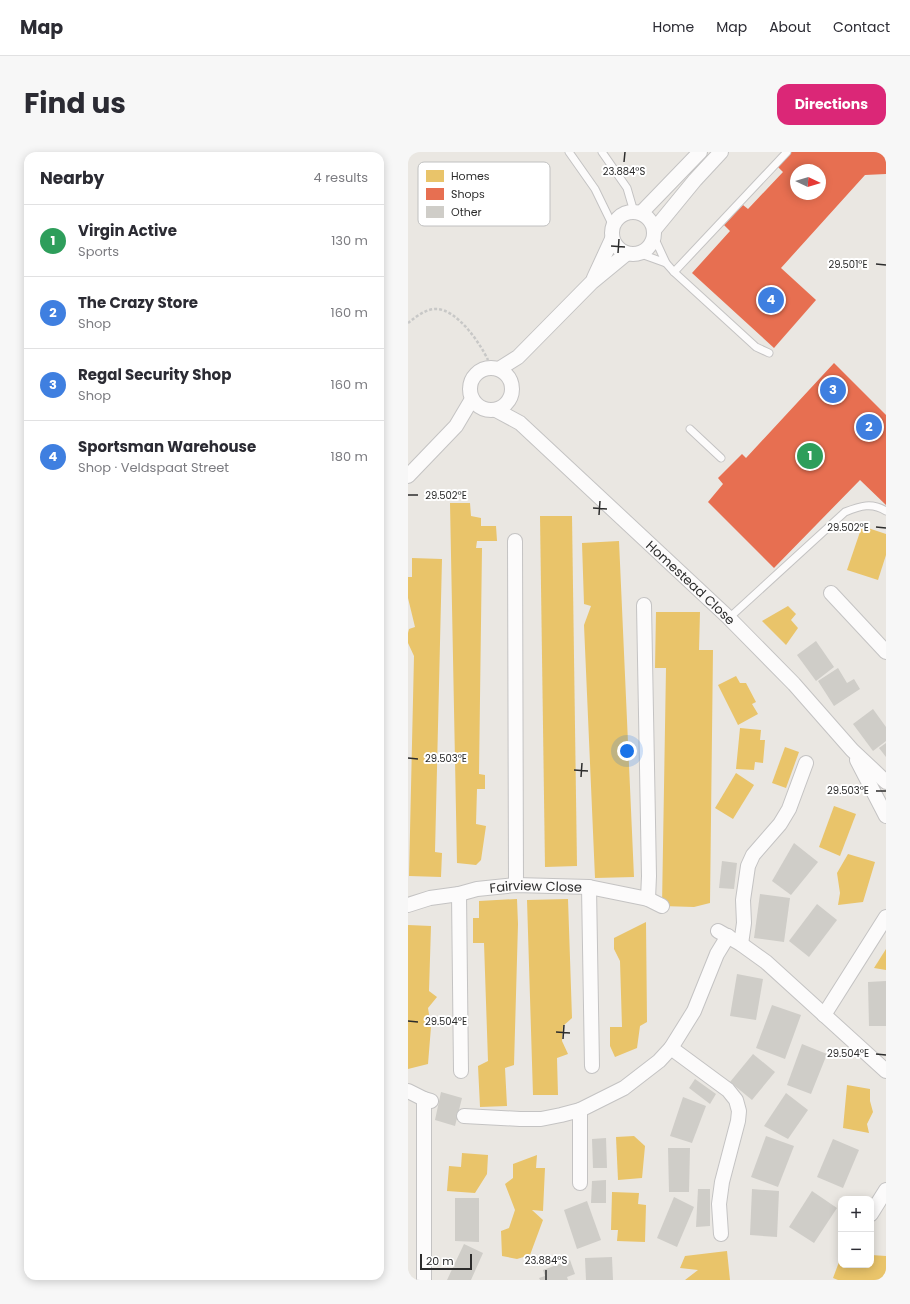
<!DOCTYPE html>
<html lang="en">
<head>
<meta charset="utf-8">
<style>
  :root { --surface:#fff; --page:#f7f7f7; --text:#2b2b33; --muted:#7c7c81; --line:#e1e1e2; --accent:#db2777 }
  body { margin:0; font-family:Poppins,sans-serif; background:var(--page); color:var(--text) }
  .controls { position:absolute; right:12px; bottom:12px; display:grid; overflow:hidden; border-radius:8px; box-shadow:0 2px 10px #0003 }
  .controls button { width:36px; height:36px; display:grid; place-items:center; padding:0; border:0; border-bottom:1px solid var(--line); background:var(--surface); color:var(--text); font:20px sans-serif }
  .compass { position:absolute; left:382px; top:12px; width:36px; height:36px; border-radius:50%; background:var(--surface); box-shadow:0 2px 10px #0003; rotate:94deg }
  .scale { position:absolute; left:12px; bottom:10px; width:52px; box-sizing:border-box; padding-left:4px; border:2px solid #2c2c2c; border-top:0; font-size:11px; line-height:14px; white-space:nowrap; color:#2c2c2c; -webkit-text-stroke:3px #fff; paint-order:stroke }
  .you { position:absolute; left:219px; top:599px; width:14px; height:14px; margin:-10px; border:3px solid #fff; border-radius:50%; background:#1a73e8; box-shadow:0 0 0 6px #1a73e833 }
  .badge { display:grid; place-items:center; width:26px; height:26px; border-radius:50%; background:var(--accent); color:#fff; font-size:13px; font-weight:700 }
  .pin { position:absolute; translate:-50% -50%; border:2px solid #fff; box-shadow:0 1px 4px #0006 }
  .list { margin:0; padding:0; list-style:none }
  h2 { display:flex; justify-content:space-between; align-items:center; height:52px; margin:0; padding:0 16px; font-size:17px }
  h2 small { font-size:13px; font-weight:400; color:var(--muted) }
  .list li { display:grid; grid-template-columns:26px 1fr auto; gap:12px; align-items:center; box-sizing:border-box; height:72px; padding:0 16px; border-top:1px solid var(--line) }
  .list b { display:block; font-size:15px; white-space:nowrap }
  .list p { margin:0; font-size:13px; white-space:nowrap; color:var(--muted) }
  .list em { font-size:13px; font-style:normal; color:var(--muted) }
  .map { position:relative; flex:none; width:478px; height:1128px; overflow:hidden; border-radius:12px }
  header { display:flex; align-items:center; gap:24px; box-sizing:border-box; height:56px; padding:0 20px; background:var(--surface); border-bottom:1px solid var(--line) }
  header strong { font-size:19px }
  nav { display:flex; gap:22px; margin-inline-start:auto; font-size:14px }
  .intro { display:flex; align-items:center; justify-content:space-between; box-sizing:border-box; height:96px; padding:0 24px }
  h1 { margin:0; font-size:28px }
  .button { padding:10px 18px; border-radius:12px; background:var(--accent); color:#fff; font-size:14px; font-weight:700 }
  main { display:flex; gap:24px; padding:0 24px }
  aside { flex:1; background:var(--surface); border-radius:12px; box-shadow:0 2px 10px #0003 }
  .map>svg:first-child { display:block }
  .homes { fill:#e9c46a }
  .shops { fill:#e76f51; fill-rule:evenodd }
  .building { fill:#cfcdc8 }
  .lines { fill:none; stroke-linecap:round; stroke-linejoin:round }
  .service-casing { stroke:#c4c3c3; stroke-width:9 }
  .minor-casing { stroke:#c4c3c3; stroke-width:16 }
  .path { stroke:#c8c8c7; stroke-width:2.5; stroke-dasharray:3 2; stroke-linecap:butt }
  .service { stroke:#fcfbfb; stroke-width:7 }
  .minor { stroke:#fcfbfb; stroke-width:14 }
  .ticks { fill:none; stroke:#2c2c2c; stroke-width:1.5 }
  .labels { text-anchor:middle; stroke-width:4; stroke-linejoin:round; paint-order:stroke }
  .street-label { font-size:13px; fill:#2c2c2c; stroke:#fff }
  .key { fill:#fff; stroke:#c0c0c0; stroke-width:1 }
  .key-label { font-size:11px; fill:#2c2c2c }
  .ticks-label { font-size:10px; text-anchor:middle; fill:#2c2c2c; stroke:#fff; stroke-width:4; stroke-linejoin:round; paint-order:stroke }
</style>
</head>
<body>
<header>
<strong>Map</strong>
<nav><a>Home</a><a>Map</a><a>About</a><a>Contact</a></nav>
</header>
<div class="intro"><h1>Find us</h1><a class="button">Directions</a></div>
<main>
<aside>
<h2>Nearby<small>4 results</small></h2>
<ul class="list">
<li><span class="badge" style="background:#2e9e5b">1</span><div><b>Virgin Active</b><p>Sports</p></div><em>130 m</em></li>
<li><span class="badge" style="background:#3f7fe0">2</span><div><b>The Crazy Store</b><p>Shop</p></div><em>160 m</em></li>
<li><span class="badge" style="background:#3f7fe0">3</span><div><b>Regal Security Shop</b><p>Shop</p></div><em>160 m</em></li>
<li><span class="badge" style="background:#3f7fe0">4</span><div><b>Sportsman Warehouse</b><p>Shop · Veldspaat Street</p></div><em>180 m</em></li>
</ul>
</aside>
<div class="map">
<svg width="478" height="1128" viewBox="0 0 478 1128">
  <rect width="100%" height="100%" fill="#eae7e2"/>
  <!-- homes -->
  <g class="homes">
    <path d="M42 351H62L63 364 73 366V374H88L89 389H69L68 396H74L71 622 77 623V637H69L68 672 78 674 73 708 68 713 49 711Z"/>
    <path d="M132 364H164L169 714 137 715Z"/>
    <path d="M454 374 478 382V403L470 428 439 418Z"/>
    <path d="M211 389 226 725 187 726 176 473 183 454 176 452 174 391Z"/>
    <path d="M4 406 34 407 27 700 34 701 33 725 1 724 6 504 0 491V481L1 477 7 475 0 446V425H4Z"/>
    <path d="M380 454 388 462 383 468 390 476 378 493 354 469Z"/>
    <path d="M248 460H292L291 498H305L302 751 286 755 254 754 258 516H247Z"/>
    <path d="M328 524 332 531H338L348 550 344 552 350 562 330 573 310 533Z"/>
    <path d="M332 576 353 578 352 588H357L355 611 347 610 346 618 328 617Z"/>
    <path d="M377 595 391 600 378 636 364 631Z"/>
    <path d="M328 621 346 633 325 667 307 656Z"/>
    <path d="M426 654 448 662 432 704 411 695Z"/>
    <path d="M440 702 467 710 455 750 430 753 432 741 429 721Z"/>
    <path d="M109 747 110 772 106 913 97 916 99 954 72 955 70 914 80 909 76 791H65V766H71V749Z"/>
    <path d="M160 747 164 866 155 874 154 889 160 902 149 906 150 943H125L119 748Z"/>
    <path d="M238 770 239 870 232 874 229 896 207 905 202 894V875H214L212 809 206 797V786Z"/>
    <path d="M0 773 23 774 21 839 29 845 20 856 23 875 20 912 0 917Z"/>
    <path d="M478 797V818L466 816Z"/>
    <path d="M439 933 462 937V949L465 960 459 972 461 981 435 976Z"/>
    <path d="M226 984 237 994 234 1026 210 1028 208 985Z"/>
    <path d="M54 1001 80 1003 79 1022 67 1041 39 1039 41 1014 53 1015Z"/>
    <path d="M129 1003 128 1016H137L135 1059 124 1058 135 1068 122 1103 109 1107 94 1104 93 1079 101 1076 107 1058 97 1032 105 1026V1012Z"/>
    <path d="M204 1040 231 1041 230 1052 238 1053 237 1090 209 1089 210 1078H203Z"/>
    <path d="M319 1099 322 1128H277L290 1118 272 1116 277 1104Z"/>
    <path d="M463 1103 478 1104V1128H430L425 1126 431 1110H433V1113H463Z"/>
  </g>
  <!-- shops -->
  <g class="shops">
    <path d="M382 0H478V22L457 23 373 116 408 148 366 196 284 121 322 79 316 73 335 53 340 57 375 20 369 14ZM388 18H412V42H388Z"/>
    <path d="M426 211 478 263V353L452 328 366 416 300 350 315 332 310 326 334 302 338 306Z"/>
  </g>
  <!-- building -->
  <g class="building">
    <path d="M408 489 426 515 408 529 389 503Z"/>
    <path d="M430 516 439 531 446 527 452 537 426 554 410 529Z"/>
    <path d="M465 557 478 575V589L465 599 445 572Z"/>
    <path d="M478 591V605L471 596Z"/>
    <path d="M386 691 410 710 383 743 364 729Z"/>
    <path d="M314 709 329 711 326 737 311 736Z"/>
    <path d="M352 742 382 746 376 790 346 786Z"/>
    <path d="M409 752 429 768 401 805 381 789Z"/>
    <path d="M329 822 355 827 348 868 322 864Z"/>
    <path d="M478 829V874H461L460 830Z"/>
    <path d="M364 853 393 863 377 907 348 896Z"/>
    <path d="M394 892 419 902 403 942 379 933Z"/>
    <path d="M345 902 367 920 344 948 322 930Z"/>
    <path d="M287 927 308 942 302 952 281 936Z"/>
    <path d="M33 940 54 946 47 974 27 968Z"/>
    <path d="M378 941 400 958 380 987 356 974Z"/>
    <path d="M275 945 298 954 284 991 262 984Z"/>
    <path d="M358 984 386 994 370 1035 343 1025Z"/>
    <path d="M198 986 199 1016H185L184 987Z"/>
    <path d="M425 987 451 998 435 1036 409 1025Z"/>
    <path d="M260 996H282L281 1040H261Z"/>
    <path d="M198 1028V1051H183L184 1029Z"/>
    <path d="M290 1037H302V1074L288 1075Z"/>
    <path d="M344 1037 371 1039 369 1085 342 1083Z"/>
    <path d="M404 1039 429 1056 406 1091 381 1075Z"/>
    <path d="M266 1045 286 1055 269 1095 249 1086Z"/>
    <path d="M47 1046H71V1090L47 1089Z"/>
    <path d="M179 1049 193 1088 169 1097 156 1058Z"/>
    <path d="M56 1092 75 1101 63 1128H39Z"/>
    <path d="M204 1105 205 1128H178L177 1106Z"/>
    <path d="M162 1108 167 1122 159 1125 160 1128H132L131 1126 137 1124 135 1118Z"/>
  </g>
  <g class="lines">
    <defs>
      <g id="service">
        <path d="M161 0 187 37 205 74"/>
        <path d="M194 0 219 36 226 60"/>
        <path d="M246 85 258 111 266 120 348 195 361 201"/>
        <path d="M233 102 258 111"/>
        <path d="M266 120 379 0"/>
        <path d="M282 277 313 306"/>
        <path d="M321 466 437 360C452 354 464 350 478 359"/>
      </g>
      <g id="minor">
        <circle cx="225" cy="81" r="21"/>
        <path d="M233 61 292 0"/>
        <path d="M246 78 287 28 313 0"/>
        <path d="M186 126 204 87"/>
        <circle cx="83" cy="237" r="21"/>
        <path d="M91 217 110 205 184 130 218 102"/>
        <path id="s1" d="M88 258 112 271 321 466 386 532 444 598 478 630"/>
        <path d="M0 324 48 274 64 247"/>
        <path d="M107 389 108 733"/>
        <path d="M423 441 478 500"/>
        <path d="M236 453 241 724 240 747"/>
        <path d="M449 608 478 664"/>
        <path d="M181 735 184 914"/>
        <path d="M51 742 53 919"/>
        <path id="s2" d="M0 753 22 746 51 742 69 737 108 733 181 735 240 747 254 754"/>
        <path d="M310 779 333 792 358 810 478 919"/>
        <path d="M333 792 336 771 335 748 340 714 345 703 372 672 381 657 398 611"/>
        <path d="M416 863 478 765"/>
        <path d="M263 896 320 938 328 948 331 959 330 969 314 1030 311 1052 313 1082"/>
        <path d="M0 939 16 947 23 949"/>
        <path d="M16 947V1128"/>
        <path d="M56 964 112 967H133L153 963 172 958 216 936 251 909 263 896 286 859 309 802 320 784"/>
        <path d="M172 1031V958"/>
        <path d="M463 1062 478 1038"/>
      </g>
    </defs>
    <!-- service casing -->
    <use href="#service" class="service-casing"/>
    <!-- minor casing -->
    <use href="#minor" class="minor-casing"/>
    <!-- path -->
    <path class="path" d="M0 171C8 165 17 157 28 157 49 157 72 191 80 208"/>
    <!-- service -->
    <use href="#service" class="service"/>
    <!-- minor -->
    <use href="#minor" class="minor"/>
  </g>
  <!-- ticks -->
  <path class="ticks" d="M216 10 217 0M203 94 217 95M210 101 211 87M468 112 478 113M0 343H10M185 356 199 357M191 363 192 349M468 375 478 376M0 606 10 607M166 618 180 619M173 625 174 611M468 639H478M0 869 10 870M148 880 162 881M155 887 156 873M468 902 478 903M138 1128V1118"/>
  <g class="labels">
    <!-- street labels -->
    <g class="street-label">
      <text dy="5" stroke="none"><textPath href="#s1" startOffset="261">Homestead Close</textPath></text>
      <text dy="5" stroke="none"><textPath href="#s2" startOffset="130">Fairview Close</textPath></text>
    </g>
  </g>
  <!-- legend -->
  <rect x="10" y="10" width="132" height="64" rx="6" class="key"/>
  <rect x="18" y="18" width="18" height="12" fill="#e9c46a"/>
  <rect x="18" y="36" width="18" height="12" fill="#e76f51"/>
  <rect x="18" y="54" width="18" height="12" fill="#cfcdc8"/>
  <g class="key-label">
    <text x="43" y="28">Homes</text>
    <text x="43" y="46">Shops</text>
    <text x="43" y="64">Other</text>
  </g>
  <g class="ticks-label">
    <text x="216" y="23">23.884°S</text>
    <text x="440" y="116">29.501°E</text>
    <text x="38" y="347">29.502°E</text>
    <text x="440" y="379">29.502°E</text>
    <text x="38" y="610">29.503°E</text>
    <text x="440" y="642">29.503°E</text>
    <text x="38" y="873">29.504°E</text>
    <text x="440" y="905">29.504°E</text>
    <text x="138" y="1112">23.884°S</text>
  </g>
</svg>
<div class="controls">
<button>+</button>
<button>−</button>
</div>
<svg class="compass" viewBox="-18 -18 36 36"><path d="M0-13l5 13h-10z" fill="#e53935"/><path d="M0 13l5-13h-10z" fill="#7c7c81"/></svg>
<div class="scale">20 m</div>
<div class="you"></div>
<div class="pin badge" style="left:402px;top:304px;background:#2e9e5b">1</div>
<div class="pin badge" style="left:461px;top:275px;background:#3f7fe0">2</div>
<div class="pin badge" style="left:425px;top:238px;background:#3f7fe0">3</div>
<div class="pin badge" style="left:363px;top:148px;background:#3f7fe0">4</div>
</div>
</main>
</body>
</html>
